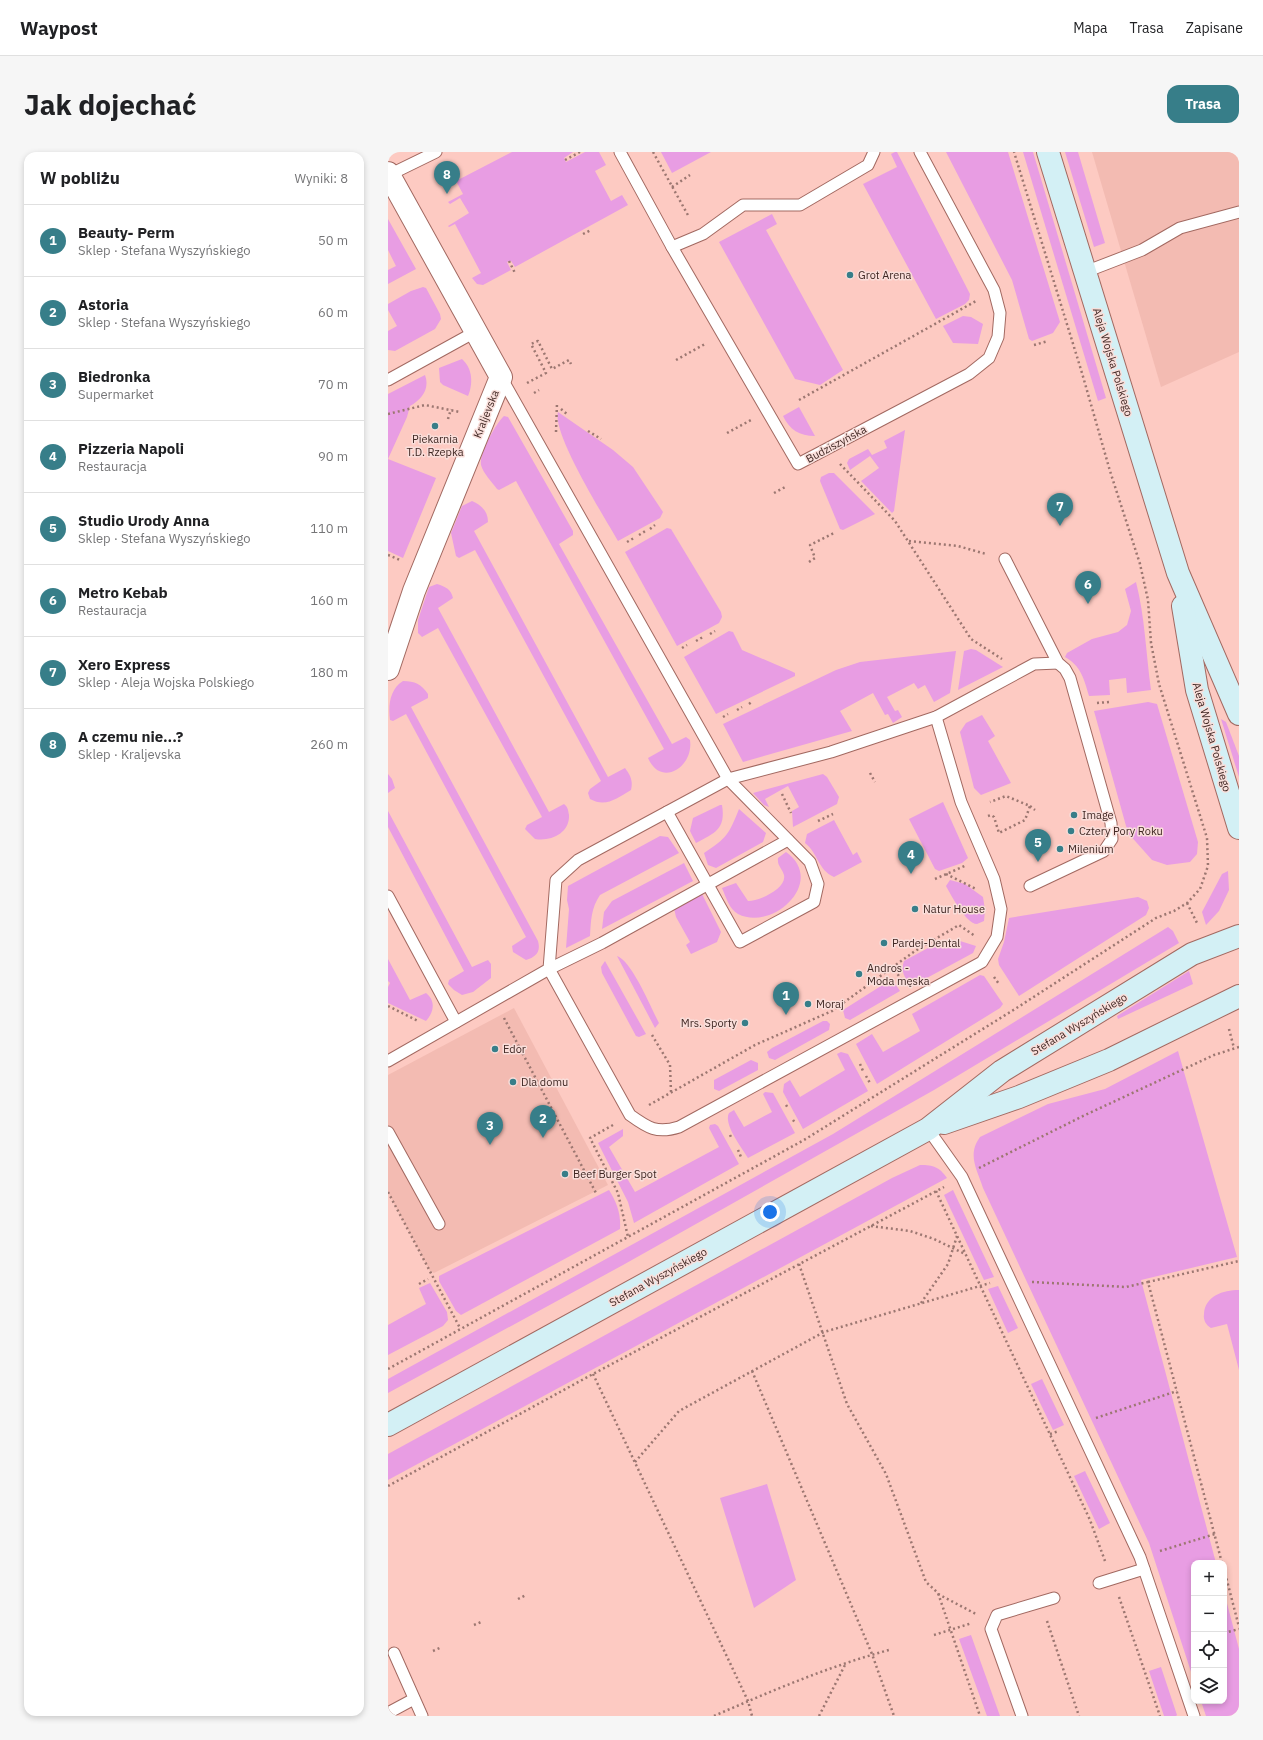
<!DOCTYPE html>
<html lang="pl">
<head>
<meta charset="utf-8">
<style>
  :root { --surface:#fff; --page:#f6f6f6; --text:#202124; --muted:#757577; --line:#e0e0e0; --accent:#377e89 }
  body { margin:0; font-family:"IBM Plex Sans",sans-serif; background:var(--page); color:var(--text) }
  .controls { position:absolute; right:12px; bottom:12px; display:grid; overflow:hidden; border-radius:8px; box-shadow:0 2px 6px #0003 }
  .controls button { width:36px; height:36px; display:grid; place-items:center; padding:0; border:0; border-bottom:1px solid var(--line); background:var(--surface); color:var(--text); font:20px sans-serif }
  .you { position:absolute; left:382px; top:1060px; width:14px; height:14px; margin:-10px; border:3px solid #fff; border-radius:50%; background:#1a73e8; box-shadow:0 0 0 6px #1a73e833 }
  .badge { display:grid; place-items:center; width:26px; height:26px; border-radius:50%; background:var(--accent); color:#fff; font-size:13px; font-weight:700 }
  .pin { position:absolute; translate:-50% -33px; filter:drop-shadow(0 1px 2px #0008) }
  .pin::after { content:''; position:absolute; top:21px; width:14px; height:12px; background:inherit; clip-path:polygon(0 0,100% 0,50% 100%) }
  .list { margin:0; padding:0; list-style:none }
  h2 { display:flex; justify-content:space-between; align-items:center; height:52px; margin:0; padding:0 16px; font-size:17px }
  h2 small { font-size:13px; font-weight:400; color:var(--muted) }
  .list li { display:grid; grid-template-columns:26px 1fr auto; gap:12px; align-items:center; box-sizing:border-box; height:72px; padding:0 16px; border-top:1px solid var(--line) }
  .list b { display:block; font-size:15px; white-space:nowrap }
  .list p { margin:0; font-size:13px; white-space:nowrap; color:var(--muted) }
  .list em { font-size:13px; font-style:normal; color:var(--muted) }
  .icon { flex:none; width:22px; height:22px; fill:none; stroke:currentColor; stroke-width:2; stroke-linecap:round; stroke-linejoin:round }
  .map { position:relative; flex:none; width:851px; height:1564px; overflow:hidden; border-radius:12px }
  header { display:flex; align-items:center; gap:24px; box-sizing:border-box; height:56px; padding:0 20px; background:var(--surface); border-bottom:1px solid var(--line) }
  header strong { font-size:19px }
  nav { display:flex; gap:22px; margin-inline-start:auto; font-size:14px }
  .intro { display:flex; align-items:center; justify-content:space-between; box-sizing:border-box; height:96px; padding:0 24px }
  h1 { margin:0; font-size:28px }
  .button { padding:10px 18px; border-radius:12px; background:var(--accent); color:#fff; font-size:14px; font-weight:700 }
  main { display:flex; gap:24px; padding:0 24px }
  aside { flex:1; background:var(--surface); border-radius:12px; box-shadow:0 2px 6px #0003 }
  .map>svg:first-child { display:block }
  .built { fill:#f3bbb2 }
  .green { fill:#e89de3 }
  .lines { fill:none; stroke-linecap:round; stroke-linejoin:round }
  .lane-casing { stroke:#a26961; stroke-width:13 }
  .street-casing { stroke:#a26961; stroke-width:24 }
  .secondary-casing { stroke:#a26961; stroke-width:24 }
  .path { stroke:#9c7771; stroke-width:2.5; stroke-dasharray:2 3; stroke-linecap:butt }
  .lane { stroke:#fff; stroke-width:11 }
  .street { stroke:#fff; stroke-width:22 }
  .secondary { stroke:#d3f0f5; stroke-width:22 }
  .poi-dot { fill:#377e89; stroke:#f9deda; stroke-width:1.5 }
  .labels { text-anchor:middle; stroke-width:3; stroke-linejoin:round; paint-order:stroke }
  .poi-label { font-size:11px; fill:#3f2723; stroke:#f9deda; text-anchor:start }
  .street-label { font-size:11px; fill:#3f2723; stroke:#f9deda }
</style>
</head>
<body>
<header>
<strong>Waypost</strong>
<nav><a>Mapa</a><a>Trasa</a><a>Zapisane</a></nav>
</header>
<div class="intro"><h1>Jak dojechać</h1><a class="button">Trasa</a></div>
<main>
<aside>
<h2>W pobliżu<small>Wyniki: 8</small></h2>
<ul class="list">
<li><span class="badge">1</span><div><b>Beauty- Perm</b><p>Sklep · Stefana Wyszyńskiego</p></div><em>50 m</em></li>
<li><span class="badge">2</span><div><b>Astoria</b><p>Sklep · Stefana Wyszyńskiego</p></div><em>60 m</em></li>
<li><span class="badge">3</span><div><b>Biedronka</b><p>Supermarket</p></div><em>70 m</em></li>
<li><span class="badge">4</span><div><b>Pizzeria Napoli</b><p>Restauracja</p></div><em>90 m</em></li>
<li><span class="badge">5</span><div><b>Studio Urody Anna</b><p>Sklep · Stefana Wyszyńskiego</p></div><em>110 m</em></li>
<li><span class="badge">6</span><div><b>Metro Kebab</b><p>Restauracja</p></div><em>160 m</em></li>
<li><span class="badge">7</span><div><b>Xero Express</b><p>Sklep · Aleja Wojska Polskiego</p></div><em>180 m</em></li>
<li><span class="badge">8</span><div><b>A czemu nie...?</b><p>Sklep · Kraljevska</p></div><em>260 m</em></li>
</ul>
</aside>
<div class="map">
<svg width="851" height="1564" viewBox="0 0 851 1564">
  <rect width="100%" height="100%" fill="#fdcac2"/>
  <!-- built -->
  <g class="built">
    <path d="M704 0H851V200L773 235Z"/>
    <path d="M126 856 220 1033 46 1121 42 1119 0 1040V923Z"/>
  </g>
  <!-- green -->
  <g class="green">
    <path d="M124 0H185L176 6 178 10 197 0H211L218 13 207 19 223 49 234 43 240 53 127 115 123 109 119 110 123 118 95 133 89 132 84 126 93 121 67 72 61 75 60 74 81 61 72 46 62 52 60 50 75 42 68 29Z"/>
    <path d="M273 0H323L284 21Z"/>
    <path d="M507 0H509L582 142 581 148 577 152 548 167 475 32 509 15 503 2Z"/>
    <path d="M558 0H620L672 170 665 181 644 189 641 187 624 128Z"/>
    <path d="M635 0H645L718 246 710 249Z"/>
    <path d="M677 0H690L717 91 706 95Z"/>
    <path d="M384 62 389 72 378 78 455 218 432 233 407 227 331 90Z"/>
    <path d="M0 67 28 117 0 132V118L8 114 0 98Z"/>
    <path d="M35 135 38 136 52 162 53 167 47 177 7 199 0 198V179L9 174 0 158V152L23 139Z"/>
    <path d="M575 164 583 165 595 172 590 192 565 191 555 174Z"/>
    <path d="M74 207C85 217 85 232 80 244L55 233 52 230 51 216Z"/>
    <path d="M37 223C42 237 34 247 22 254L19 265 0 307 48 326 15 406 0 399V242Z"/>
    <path d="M411 255 427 284C411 284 402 278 395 264Z"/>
    <path d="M170 260 225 298 245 315 275 360 272 366 230 389C217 366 164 282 170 260Z"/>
    <path d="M116 264 120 265 185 379V383L171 392 284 592 298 585 302 588C306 615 273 636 260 606L276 597 128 329 111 338 109 337C104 330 95 321 93 313 91 302 108 271 116 264Z"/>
    <path d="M517 278 506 359 504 361 473 329 491 316 482 304 462 318 459 311 461 307 480 297 484 303 499 296 496 289Z"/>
    <path d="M441 321H446L487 362 455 378 452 377 432 329 433 325Z"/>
    <path d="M84 349C93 353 100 359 100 370L86 379 220 625 237 616C243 624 245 629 243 638 229 646 218 656 202 647L200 641 202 637 213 629 87 398 71 406 68 404 63 381 74 354Z"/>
    <path d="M279 376 283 377 333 460 334 465 331 471 289 494 237 400Z"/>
    <path d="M748 430C757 465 758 502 763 538L739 541 738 526 721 528 722 543 701 544C696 527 693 514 677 505L679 501 704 487 730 480 739 473 743 459 737 437Z"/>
    <path d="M49 432C58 435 63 437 65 446L50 456 161 660 176 652C180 655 180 658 181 663 182 681 163 690 147 687L137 677 139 673 154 665 50 476 34 485 30 481V468L41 435Z"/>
    <path d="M341 479 345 480 354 498 403 519 407 521V524L328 562 296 505Z"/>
    <path d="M583 497 588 498 615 515 570 538 576 499Z"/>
    <path d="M568 499 562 541 546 550 537 533 530 537 526 531 499 545 507 559 510 558 514 565 505 571 500 562 497 563 485 541 452 559 464 579 355 610 335 572 448 518 472 510Z"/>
    <path d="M15 529C27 529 33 532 40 542V546L23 555 150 789C153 800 148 805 138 808L125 800 124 794 138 785 18 562 5 569 2 568C0 553 2 537 15 529Z"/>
    <path d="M760 550 769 552 810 690 809 702 802 710 779 713 764 708 740 681 706 559Z"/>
    <path d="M594 563 607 584 600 589 623 631 593 643 586 636 572 580 578 571Z"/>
    <path d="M833 567 838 570 851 604V625Z"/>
    <path d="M0 622 4 627 7 636 0 641Z"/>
    <path d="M435 622 439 625 451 645 449 652 405 675 404 659 411 655 400 634 377 647 381 655 376 653 365 641Z"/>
    <path d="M555 650 580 706 574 711 551 719 547 717 521 667Z"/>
    <path d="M332 653H334C338 677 327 681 308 691L302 679 305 666Z"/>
    <path d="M351 657 378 681 375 690 328 716 320 713 316 701C339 686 341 682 351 657Z"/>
    <path d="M0 659 84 815 100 808 103 812V826L85 840 74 843 66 838 60 832 61 828 76 819 0 675Z"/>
    <path d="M446 668 465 703 469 700 474 710 446 725C430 718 430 701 417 691L419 682Z"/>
    <path d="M272 684 280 685 291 701 212 743C203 756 203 769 202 784L178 796 181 757 179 748 180 734Z"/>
    <path d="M398 700C439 729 385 780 350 762 341 757 338 745 334 736L348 731 360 749C371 749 399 737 396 723 394 716 389 714 390 706Z"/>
    <path d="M296 711 305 729 214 777 216 760 224 749Z"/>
    <path d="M840 719 841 738 831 759 818 773 814 760 834 722Z"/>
    <path d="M562 728 577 732 595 745 597 758 596 769 589 772C578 772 563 743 558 734Z"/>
    <path d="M309 741 314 742 333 780 329 790 303 802 298 793 302 790 288 765 286 756Z"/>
    <path d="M750 745 759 749 761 756 758 763 631 844 611 813 610 807 616 790 621 766Z"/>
    <path d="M780 775 785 779 791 791 546 938 235 1113 0 1241V1227L445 982Z"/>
    <path d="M553 789H572L588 794 585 801 524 834C517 827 512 819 516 809Z"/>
    <path d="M229 804C244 809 263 856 271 871L267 876Z"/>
    <path d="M0 807 22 848 38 841C48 849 46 860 38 869L0 851V835L2 831 0 829Z"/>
    <path d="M217 809 258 882 251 885 248 884 214 821 213 815Z"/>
    <path d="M801 819 805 832 730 867 729 864Z"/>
    <path d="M592 823 596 824 615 852 612 856 489 932 468 892 484 882 495 900 532 879 524 862Z"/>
    <path d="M504 827 512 839 462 868 457 866 455 858Z"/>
    <path d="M435 869H439L442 872 441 878 387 908 381 906 379 900 384 896Z"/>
    <path d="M790 899 849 1105 753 1128 828 1411H806V1529L761 1391 595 1036C589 1017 579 1003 592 985L660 952 717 937Z"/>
    <path d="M453 900 460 902 480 939 415 977 395 940 396 932 402 928 412 945 457 918 449 902Z"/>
    <path d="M363 908 370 911V918L331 939 326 937V928Z"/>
    <path d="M377 940 385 941 407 981 360 1006C354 996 335 972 341 961L346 958 356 975 384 960 375 942Z"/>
    <path d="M327 972 330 974 351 1012 246 1071 240 1050 210 991 235 977V984L221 995 247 1040 331 995 321 976 322 973Z"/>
    <path d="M532 1013C546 1013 551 1015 559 1026L0 1328V1302L504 1026Z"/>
    <path d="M221 1038C229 1051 233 1062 232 1077L73 1163 68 1159 51 1129V1124Z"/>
    <path d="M565 1038 606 1125 596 1128 556 1043Z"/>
    <path d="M42 1131 59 1160 60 1168 55 1174 0 1203V1173L38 1152 31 1136Z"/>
    <path d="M610 1134 630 1176 620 1181 600 1137Z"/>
    <path d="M851 1138V1218L839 1172 823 1176C818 1173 815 1168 816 1162 817 1144 835 1138 851 1138Z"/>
    <path d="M654 1227 676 1273 665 1278 643 1232Z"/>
    <path d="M697 1319 722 1371 711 1377 686 1324Z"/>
    <path d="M379 1332 408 1428 366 1456 332 1346Z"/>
    <path d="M836 1440 851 1497V1564H818L813 1549H836Z"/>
    <path d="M583 1483 612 1564H599L571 1487Z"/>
    <path d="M773 1515 789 1563 788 1564H776L761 1519Z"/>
  </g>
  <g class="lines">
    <defs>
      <g id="lane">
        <path d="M232 0 284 95 410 312 581 222 601 206 610 185 612 161 606 138 532 0"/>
        <path d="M1 23 48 0"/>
        <path d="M284 95 315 82 355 53H412L480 13 486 0"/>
        <path d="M697 120 754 98 792 76 851 60"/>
        <path d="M113 225 340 627 422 710 430 732 426 750 352 790 279 660"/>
        <path d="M0 228 87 180"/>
        <path d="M617 407 670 511 677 517 682 526 723 671 724 687 716 699 642 734"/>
        <path d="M400 688 214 791 161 817 242 963C260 976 269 982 291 975L594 810 609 785 613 757 606 727 573 650 548 565"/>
        <path d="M0 744 68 870"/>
        <path d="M0 909 161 817 168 728 190 708 340 627 443 600 548 565 646 512 670 511"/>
        <path d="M540 977 574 1025 752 1405 806 1564"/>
        <path d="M0 980 51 1072"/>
        <path d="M711 1431 756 1417"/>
        <path d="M6 1501 34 1564"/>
        <path d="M0 1561 26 1547"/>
        <path d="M634 1564 603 1477 609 1463 666 1446"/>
      </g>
      <path id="street" d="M0 21 113 225 26 439 0 517"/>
      <g id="secondary">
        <path d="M660 0 790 421 851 562"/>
        <path d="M795 454 809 538 851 676"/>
        <path d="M556 971 631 945 721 908 851 844"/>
        <path d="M0 1273 540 977 614 919 804 802 851 784"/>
      </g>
    </defs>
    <!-- lane casing -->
    <use href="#lane" class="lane-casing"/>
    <!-- street casing -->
    <use href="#street" class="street-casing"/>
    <!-- secondary casing -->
    <use href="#secondary" class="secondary-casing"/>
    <!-- path -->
    <g class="path">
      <path d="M265 0 301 65"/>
      <path d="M177 8 192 0"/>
      <path d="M284 35 302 23"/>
      <path d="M195 82 203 78"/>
      <path d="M121 109 127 121"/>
      <path d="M646 193 660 189"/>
      <path d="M288 208 317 192"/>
      <path d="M139 231 158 221 143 192 150 189 164 217 181 208 183 212"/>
      <path d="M146 241 151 238"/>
      <path d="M411 248 588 149"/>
      <path d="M173 257 180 263"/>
      <path d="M0 262 37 253 72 260"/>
      <path d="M60 267 63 257"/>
      <path d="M200 279 213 287"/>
      <path d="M168 280 169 251"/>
      <path d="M339 281 363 268"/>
      <path d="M452 312 507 369 583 487 614 507"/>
      <path d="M386 341 399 334"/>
      <path d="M262 377 267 373"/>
      <path d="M251 383 259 378"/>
      <path d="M521 389 570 394 598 402"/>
      <path d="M239 390 246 386"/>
      <path d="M0 403 12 408"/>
      <path d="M421 410 427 406 422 393 446 381"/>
      <path d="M322 482 327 479"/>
      <path d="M308 489 315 485"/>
      <path d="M294 496 299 493"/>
      <path d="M709 551 721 550"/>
      <path d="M361 552 365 549"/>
      <path d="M349 558 354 555"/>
      <path d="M335 565 340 562"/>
      <path d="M482 621 487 630"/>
      <path d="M394 642 403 661"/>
      <path d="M642 654 647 658"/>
      <path d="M600 664 603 663 606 665 611 681 637 668 642 654 618 644 602 650"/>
      <path d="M430 669 445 662"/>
      <path d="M558 722 588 737"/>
      <path d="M547 727 579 713"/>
      <path d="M799 751 810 773"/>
      <path d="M504 814 515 830"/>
      <path d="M606 825 611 832"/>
      <path d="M0 854 30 869"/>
      <path d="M116 866 208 1041"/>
      <path d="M841 877 846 896"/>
      <path d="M264 883 282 913 283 940"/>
      <path d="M472 912 475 919"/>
      <path d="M478 924 482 931"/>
      <path d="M261 953 367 893 444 859 527 799 571 773 587 784"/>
      <path d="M398 953 400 956"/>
      <path d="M405 968 408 972"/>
      <path d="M225 973 202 986 230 1041 240 1085"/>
      <path d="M342 983 344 987"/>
      <path d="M350 998 353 1005"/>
      <path d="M591 1016 695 964 826 903 851 895"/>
      <path d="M548 1039 702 1368 717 1409"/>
      <path d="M0 1040 72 1176"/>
      <path d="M483 1074 522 1079 546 1087 577 1102"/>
      <path d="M411 1112 459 1252 498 1322 538 1430 550 1441 592 1564"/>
      <path d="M644 1130 738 1135 760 1130 834 1411"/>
      <path d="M760 1130 851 1109"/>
      <path d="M31 1132 40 1127"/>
      <path d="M533 1151 560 1112 569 1084"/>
      <path d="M0 1217 416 988 627 857 768 766 786 759 799 751 812 737 820 714 819 686 771 532 763 491 760 448 752 412 722 319 694 221 626 0"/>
      <path d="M364 1219 484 1502 506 1564"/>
      <path d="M205 1222 360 1549 364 1564"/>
      <path d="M708 1266 789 1239"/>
      <path d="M662 1282 671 1279"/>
      <path d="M247 1310 291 1259 436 1180 602 1131"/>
      <path d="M0 1334 205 1222 556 1035"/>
      <path d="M772 1399 827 1382"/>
      <path d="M836 1417 851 1475"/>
      <path d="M550 1442 588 1462"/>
      <path d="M731 1445 772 1564"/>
      <path d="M130 1447 138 1443"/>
      <path d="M659 1469 691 1564"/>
      <path d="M86 1473 93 1470"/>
      <path d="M836 1481 851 1477"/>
      <path d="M546 1483 584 1471"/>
      <path d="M45 1499 54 1495"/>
      <path d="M326 1564C383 1539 442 1514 501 1498"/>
      <path d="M431 1564 458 1511"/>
    </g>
    <!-- lane -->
    <use href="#lane" class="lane"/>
    <!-- street -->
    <use href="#street" class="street"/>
    <!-- secondary -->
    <use href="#secondary" class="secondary"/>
  </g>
  <!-- markers -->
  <g class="poi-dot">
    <circle cx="462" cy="123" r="4"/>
    <circle cx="47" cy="274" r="4"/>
    <circle cx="686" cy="663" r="4"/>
    <circle cx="683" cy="679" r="4"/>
    <circle cx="672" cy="697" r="4"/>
    <circle cx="527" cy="757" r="4"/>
    <circle cx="496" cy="791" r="4"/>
    <circle cx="471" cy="822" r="4"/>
    <circle cx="420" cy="852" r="4"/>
    <circle cx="357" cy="871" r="4"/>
    <circle cx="107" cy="897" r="4"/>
    <circle cx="125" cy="930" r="4"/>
    <circle cx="177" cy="1022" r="4"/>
  </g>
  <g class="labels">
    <!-- poi labels -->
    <g class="poi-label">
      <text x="470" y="127">Grot Arena</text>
      <text x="47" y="291" text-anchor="middle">Piekarnia<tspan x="47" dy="13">T.D. Rzepka</tspan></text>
      <text x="694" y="667">Image</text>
      <text x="691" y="683">Cztery Pory Roku</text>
      <text x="680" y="701">Milenium</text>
      <text x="535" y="761">Natur House</text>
      <text x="504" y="795">Pardej-Dental</text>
      <text x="479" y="820">Andros -<tspan x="479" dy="13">Moda męska</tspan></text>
      <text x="428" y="856">Moraj</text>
      <text x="349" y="875" text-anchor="end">Mrs. Sporty</text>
      <text x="115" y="901">Edor</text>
      <text x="133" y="934">Dla domu</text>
      <text x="185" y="1026">Beef Burger Spot</text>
    </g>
    <!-- street labels -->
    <g class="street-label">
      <text transform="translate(725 210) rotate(73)" y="4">Aleja Wojska Polskiego</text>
      <text transform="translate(98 262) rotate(-68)" y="4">Kraljevska</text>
      <text transform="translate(448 292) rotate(-28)" y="4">Budziszyńska</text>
      <text transform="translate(824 585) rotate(74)" y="4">Aleja Wojska Polskiego</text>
      <text transform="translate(691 872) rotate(-31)" y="4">Stefana Wyszyńskiego</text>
      <text transform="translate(270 1125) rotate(-29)" y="4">Stefana Wyszyńskiego</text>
    </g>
  </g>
</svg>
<div class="controls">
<button>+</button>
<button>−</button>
<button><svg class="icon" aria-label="locate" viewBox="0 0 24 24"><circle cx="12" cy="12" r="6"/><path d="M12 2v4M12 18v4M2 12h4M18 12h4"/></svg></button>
<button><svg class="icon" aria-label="layers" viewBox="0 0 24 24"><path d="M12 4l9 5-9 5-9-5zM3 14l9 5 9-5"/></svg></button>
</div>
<div class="you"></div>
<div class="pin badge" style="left:398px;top:863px">1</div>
<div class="pin badge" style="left:155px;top:986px">2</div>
<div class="pin badge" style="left:102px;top:993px">3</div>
<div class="pin badge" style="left:523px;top:722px">4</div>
<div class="pin badge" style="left:650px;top:710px">5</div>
<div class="pin badge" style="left:700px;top:452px">6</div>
<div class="pin badge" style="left:672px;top:374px">7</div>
<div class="pin badge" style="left:59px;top:42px">8</div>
</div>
</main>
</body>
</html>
